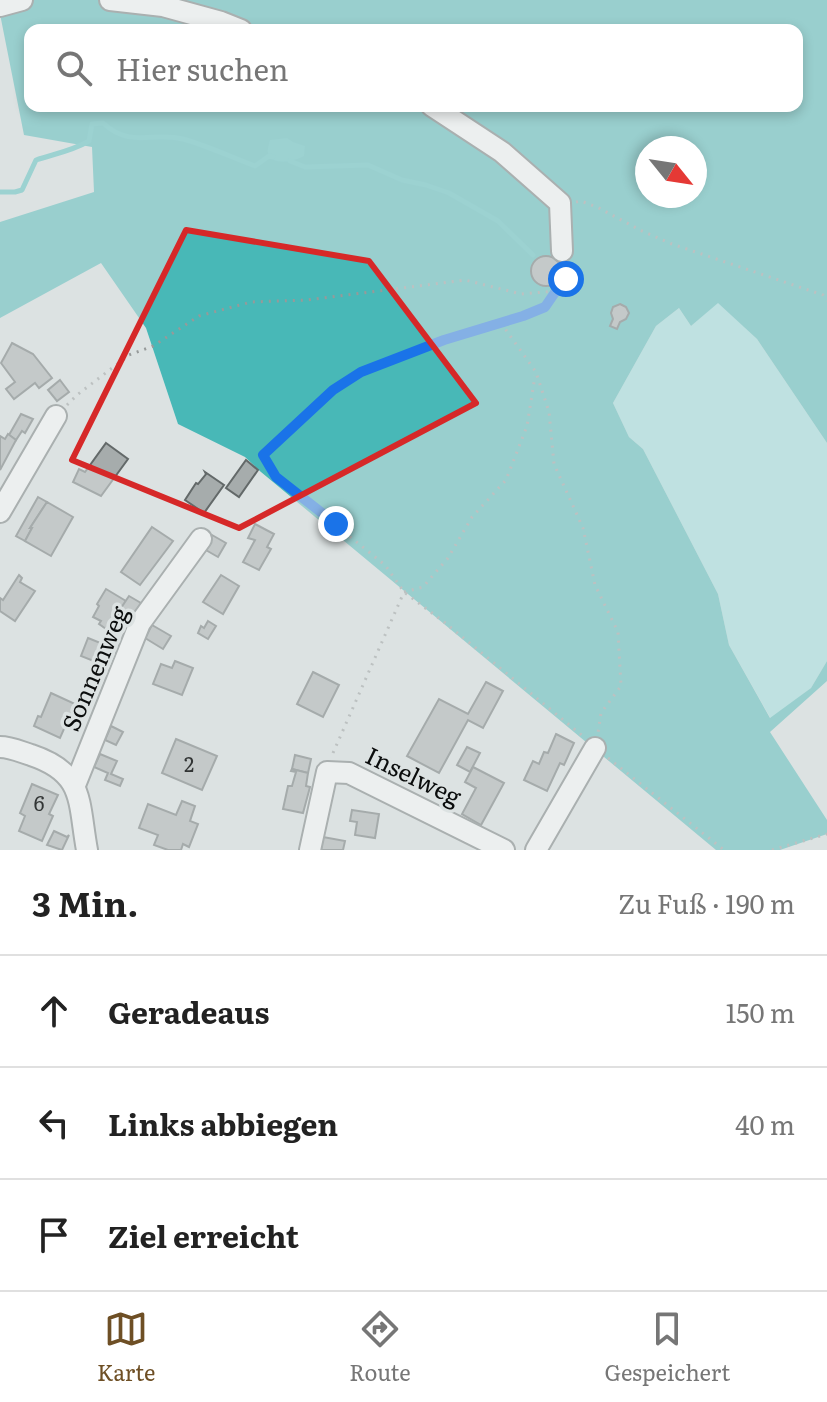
<!DOCTYPE html>
<html lang="de">
<head>
<meta charset="utf-8">
<style>
  :root { --surface:#fff; --page:#f6f6f6; --text:#222; --muted:#767676; --line:#e0e0e0; --accent:#6e4f25 }
  body { margin:0; font-family:Literata,serif; background:var(--page); color:var(--text) }
  .compass { position:absolute; left:635px; top:136px; width:72px; height:72px; border-radius:50%; background:var(--surface); box-shadow:0 4px 12px #0003; rotate:120deg }
  .stop { position:absolute; width:24px; height:24px; margin:-18px; border:6px solid #1a73e8; border-radius:50%; background:#fff }
  .stop.end { background:#1a73e8; border-color:#fff; box-shadow:0 2px 8px #0008 }
  .list { margin:0; padding:0; list-style:none }
  h2 { display:flex; justify-content:space-between; align-items:center; height:104px; margin:0; padding:0 32px; font-size:34px }
  h2 small { font-size:26px; font-weight:400; color:var(--muted) }
  .list li { display:grid; grid-template-columns:52px 1fr auto; gap:24px; align-items:center; box-sizing:border-box; height:112px; padding:0 32px; border-top:2px solid var(--line) }
  .list b { display:block; font-size:30px; white-space:nowrap }
  .list em { font-size:26px; font-style:normal; color:var(--muted) }
  .icon { flex:none; width:44px; height:44px; fill:none; stroke:currentColor; stroke-width:2; stroke-linecap:round; stroke-linejoin:round }
  .map { position:relative; flex:none; width:827px; height:850px; overflow:hidden }
  .search { position:absolute; background:var(--surface); box-shadow:0 4px 12px #0003; left:24px; right:24px; top:24px; height:88px; display:flex; align-items:center; gap:20px; box-sizing:border-box; padding:0 28px; border-radius:16px; color:var(--muted); font-size:30px }
  .sheet { height:440px; background:var(--surface) }
  nav { display:flex; justify-content:space-around; align-items:center; box-sizing:border-box; height:112px; border-top:2px solid var(--line); background:var(--surface); font-size:22px; color:var(--muted) }
  nav a { display:grid; justify-items:center; gap:4px }
  nav .on { color:var(--accent) }
  .map>svg:first-child { display:block }
  .green { fill:#9ce0df }
  .forest { fill:#48b8b7; fill-rule:evenodd }
  .water { fill:#4ebebd }
  .lines { fill:none; stroke-linecap:round; stroke-linejoin:round }
  .stream { stroke:#4ebebd; stroke-width:5 }
  .building { fill:#a6acac; stroke:#636969; stroke-width:2 }
  .minor-casing { stroke:#6d7373; stroke-width:24 }
  .path { stroke:#969a9a; stroke-width:3; stroke-dasharray:2 6; stroke-linecap:butt }
  .minor { stroke:#fff; stroke-width:20 }
  .route { stroke:#1a73e8; stroke-width:10 }
  .marked { fill:none; stroke:#d62828; stroke-width:6; stroke-linejoin:round }
  .labels { text-anchor:middle; stroke-width:7; stroke-linejoin:round; paint-order:stroke }
  .number-label { font-size:20px; fill:#323535 }
  .street-label { font-size:24px; fill:#0b0d0d; stroke:#dce2e2 }
</style>
</head>
<body>
<div class="map">
<svg width="827" height="850" viewBox="0 0 827 850">
  <rect width="100%" height="100%" fill="#dce2e2"/>
  <!-- green -->
  <path class="green" d="M718 302 757 339 827 443V661L811 688 771 719 729 645 718 594 643 449 629 437 613 403 656 326 679 308 691 326Z"/>
  <!-- forest -->
  <path class="forest" d="M0 0H827V443L757 339 718 303 691 326 679 308 656 326 613 403 629 437 643 449 718 594 729 645 770 718 811 688 827 661V681L770 732 827 820V834L780 850H716L261 472 245 457 178 424 146 328 101 263 0 318V222L94 192 92 147 24 135 0 14ZM30 30H797V106H30ZM647 148H695V196H647Z"/>
  <!-- water -->
  <path class="water" d="M287 138 293 142 305 146 304 156C296 161 272 167 268 153 267 151 269 143 270 140Z"/>
  <g class="lines">
    <!-- stream -->
    <g class="stream">
      <path d="M290 161 305 167 368 165 402 180 426 185 449 193 498 221 533 255"/>
      <path d="M0 192H15L22 190 36 160C54 154 72 151 89 141L92 124 103 123C131 149 153 131 183 139 208 146 231 157 255 166L269 156 273 157"/>
    </g>
  </g>
  <!-- building -->
  <g class="building">
    <circle cx="546" cy="271" r="15"/>
    <path d="M620 304 626 307 629 313 626 319 620 322 617 329 610 326 613 319 611 313 613 307Z"/>
    <path d="M12 343 33 354 52 378 39 388 35 383 14 399 6 389 15 382 1 363Z"/>
    <path d="M60 380 69 392 57 401 48 390Z"/>
    <path d="M21 414 33 419 25 433 22 431 16 440 9 435Z"/>
    <path d="M8 434 16 440 0 470V436L5 439Z"/>
    <path d="M106 443 128 459 101 496 73 482 79 469 85 472Z"/>
    <path d="M246 460 258 470 239 497 226 488Z"/>
    <path d="M205 472 224 485 204 513 185 500 196 483 198 484 206 474Z"/>
    <path d="M38 497 47 502 30 528H32L25 541 16 536Z"/>
    <path d="M47 502 73 517 51 556 25 541 32 528H30Z"/>
    <path d="M255 524 274 534 267 547 271 549 259 570 243 562 255 540 248 538Z"/>
    <path d="M152 527 173 541 140 585 121 572Z"/>
    <path d="M212 535 226 543 218 557 204 549Z"/>
    <path d="M19 575 22 578 20 582 35 591 15 621 0 611V598L3 600Z"/>
    <path d="M221 575 239 586 223 614 203 602Z"/>
    <path d="M106 589 126 601 109 631 99 624 101 621 93 617 99 606 97 604Z"/>
    <path d="M129 596 141 603 134 615 121 608Z"/>
    <path d="M208 621 216 626 208 639 198 633 201 626 204 628Z"/>
    <path d="M152 625 171 636 163 649 145 638Z"/>
    <path d="M88 638 108 646 101 664 81 656Z"/>
    <path d="M175 661 193 668 182 695 153 684 161 664 172 668Z"/>
    <path d="M313 672 339 685 323 717 297 704Z"/>
    <path d="M486 682 503 691 483 728 468 720 439 773 407 756 439 699 468 714Z"/>
    <path d="M51 693 75 704 60 738 34 726 38 716 41 717Z"/>
    <path d="M111 726 123 732 116 745 105 740Z"/>
    <path d="M556 734 574 743 564 765 560 763 547 791 524 780 533 761 539 764 544 752 548 753Z"/>
    <path d="M176 739 217 756 202 790 162 773Z"/>
    <path d="M467 747 480 753 470 772 457 765Z"/>
    <path d="M100 754 117 761 111 774 123 779 120 786 105 780 108 773 94 767Z"/>
    <path d="M295 755 311 759 308 773 292 769Z"/>
    <path d="M473 767 504 783 481 825 462 814 476 788 465 782Z"/>
    <path d="M292 769 308 773 306 786 310 787 303 813 283 809 288 786H292L296 772 291 771Z"/>
    <path d="M32 784 58 795 49 814 53 816 42 841 19 831 25 816 20 813Z"/>
    <path d="M182 801 195 806 190 821 198 824 189 847 183 844 181 850H168L154 845 158 835 139 828 148 804 176 815Z"/>
    <path d="M352 810 379 814 375 838 355 835 357 822 350 821Z"/>
    <path d="M54 831 67 837 69 835 62 850 47 845Z"/>
    <path d="M323 837 345 841 343 850H321Z"/>
  </g>
  <g class="lines">
    <defs>
      <g id="minor">
        <path d="M110 0 163 6 221 22 241 30"/>
        <path d="M0 6 22 0"/>
        <path d="M432 106 502 152 560 203 562 251"/>
        <path d="M0 512 56 416"/>
        <path d="M0 747C11 747 21 752 31 755 85 773 78 801 87 850"/>
        <path d="M75 785 140 623 201 539"/>
        <path d="M310 850 327 772 349 773 504 850"/>
        <path d="M536 850 595 748"/>
      </g>
    </defs>
    <!-- minor casing -->
    <use href="#minor" class="minor-casing"/>
    <!-- path -->
    <g class="path">
      <path d="M576 202 581 201 597 207 642 231 672 244 823 295 827 301"/>
      <path d="M556 291 545 307 523 316 444 340 361 372 333 390 263 455 276 477 385 565 404 592 444 622 584 737"/>
      <path d="M501 323 536 372 549 412 554 464 583 528 595 585 618 632 621 686 601 713 598 733"/>
      <path d="M67 405 77 395 129 355 153 346 199 316 251 302 307 300 465 280 521 294 556 291 563 286 566 279V266"/>
      <path d="M404 592 423 587 448 558 472 517 506 480 527 426 535 376"/>
      <path d="M333 753 404 592"/>
      <path d="M608 758 724 850"/>
      <path d="M772 850 827 834"/>
    </g>
    <!-- minor -->
    <use href="#minor" class="minor"/>
  </g>
  <g class="lines">
    <!-- route -->
    <path class="route" d="M336 524 276 477 263 455 333 390 361 372 444 340 523 316 545 307 556 291 563 286 566 279"/>
  </g>
  <!-- marked area -->
  <path d="M0 0H827V850H0ZM186 230 369 261 476 403 239 528 72 460Z" fill="#dce2e2" fill-opacity=".55" fill-rule="evenodd"/>
  <path class="marked" d="M186 230 369 261 476 403 239 528 72 460Z"/>
  <g class="labels">
    <!-- number labels -->
    <g class="number-label">
      <text x="189" y="772">2</text>
      <text x="39" y="811">6</text>
    </g>
    <!-- street labels -->
    <g class="street-label">
      <text transform="translate(96 669) rotate(-67)" y="8">Sonnenweg</text>
      <text transform="translate(413 777) rotate(26)" y="8">Inselweg</text>
    </g>
  </g>
</svg>
<svg class="compass" viewBox="-18 -18 36 36"><path d="M0-13l5 13h-10z" fill="#e53935"/><path d="M0 13l5-13h-10z" fill="#767676"/></svg>
<div class="stop" style="left:566px;top:279px"></div>
<div class="stop end" style="left:336px;top:524px"></div>
<div class="search"><svg class="icon" aria-label="search" viewBox="0 0 24 24"><circle cx="10" cy="10" r="6"/><path d="M15 15l6 6"/></svg>Hier suchen</div>
</div>
<section class="sheet">
<h2>3 Min.<small>Zu Fuß · 190 m</small></h2>
<ul class="list">
<li><svg class="icon" aria-label="ahead" viewBox="0 0 24 24"><path d="M12 20V5M6 11l6-6 6 6"/></svg><div><b>Geradeaus</b></div><em>150 m</em></li>
<li><svg class="icon" aria-label="left" viewBox="0 0 24 24"><path d="M17 20v-9H6M10 6l-5 5 5 5"/></svg><div><b>Links abbiegen</b></div><em>40 m</em></li>
<li><svg class="icon" aria-label="arrive" viewBox="0 0 24 24"><path d="M6 21V4h12l-3 4 3 4H6"/></svg><div><b>Ziel erreicht</b></div></li>
</ul>
</section>
<nav>
<a class="on"><svg class="icon" aria-label="map" viewBox="0 0 24 24"><path d="M3 6l6-2 6 2 6-2v14l-6 2-6-2-6 2zM9 4v14M15 6v14"/></svg>Karte</a>
<a><svg class="icon" aria-label="directions" viewBox="0 0 24 24"><path d="M12 3l9 9-9 9-9-9zM9 14v-3h6M13 9l2 2-2 2"/></svg>Route</a>
<a><svg class="icon" aria-label="saved" viewBox="0 0 24 24"><path d="M7 4h10v16l-5-4-5 4z"/></svg>Gespeichert</a>
</nav>
</body>
</html>
